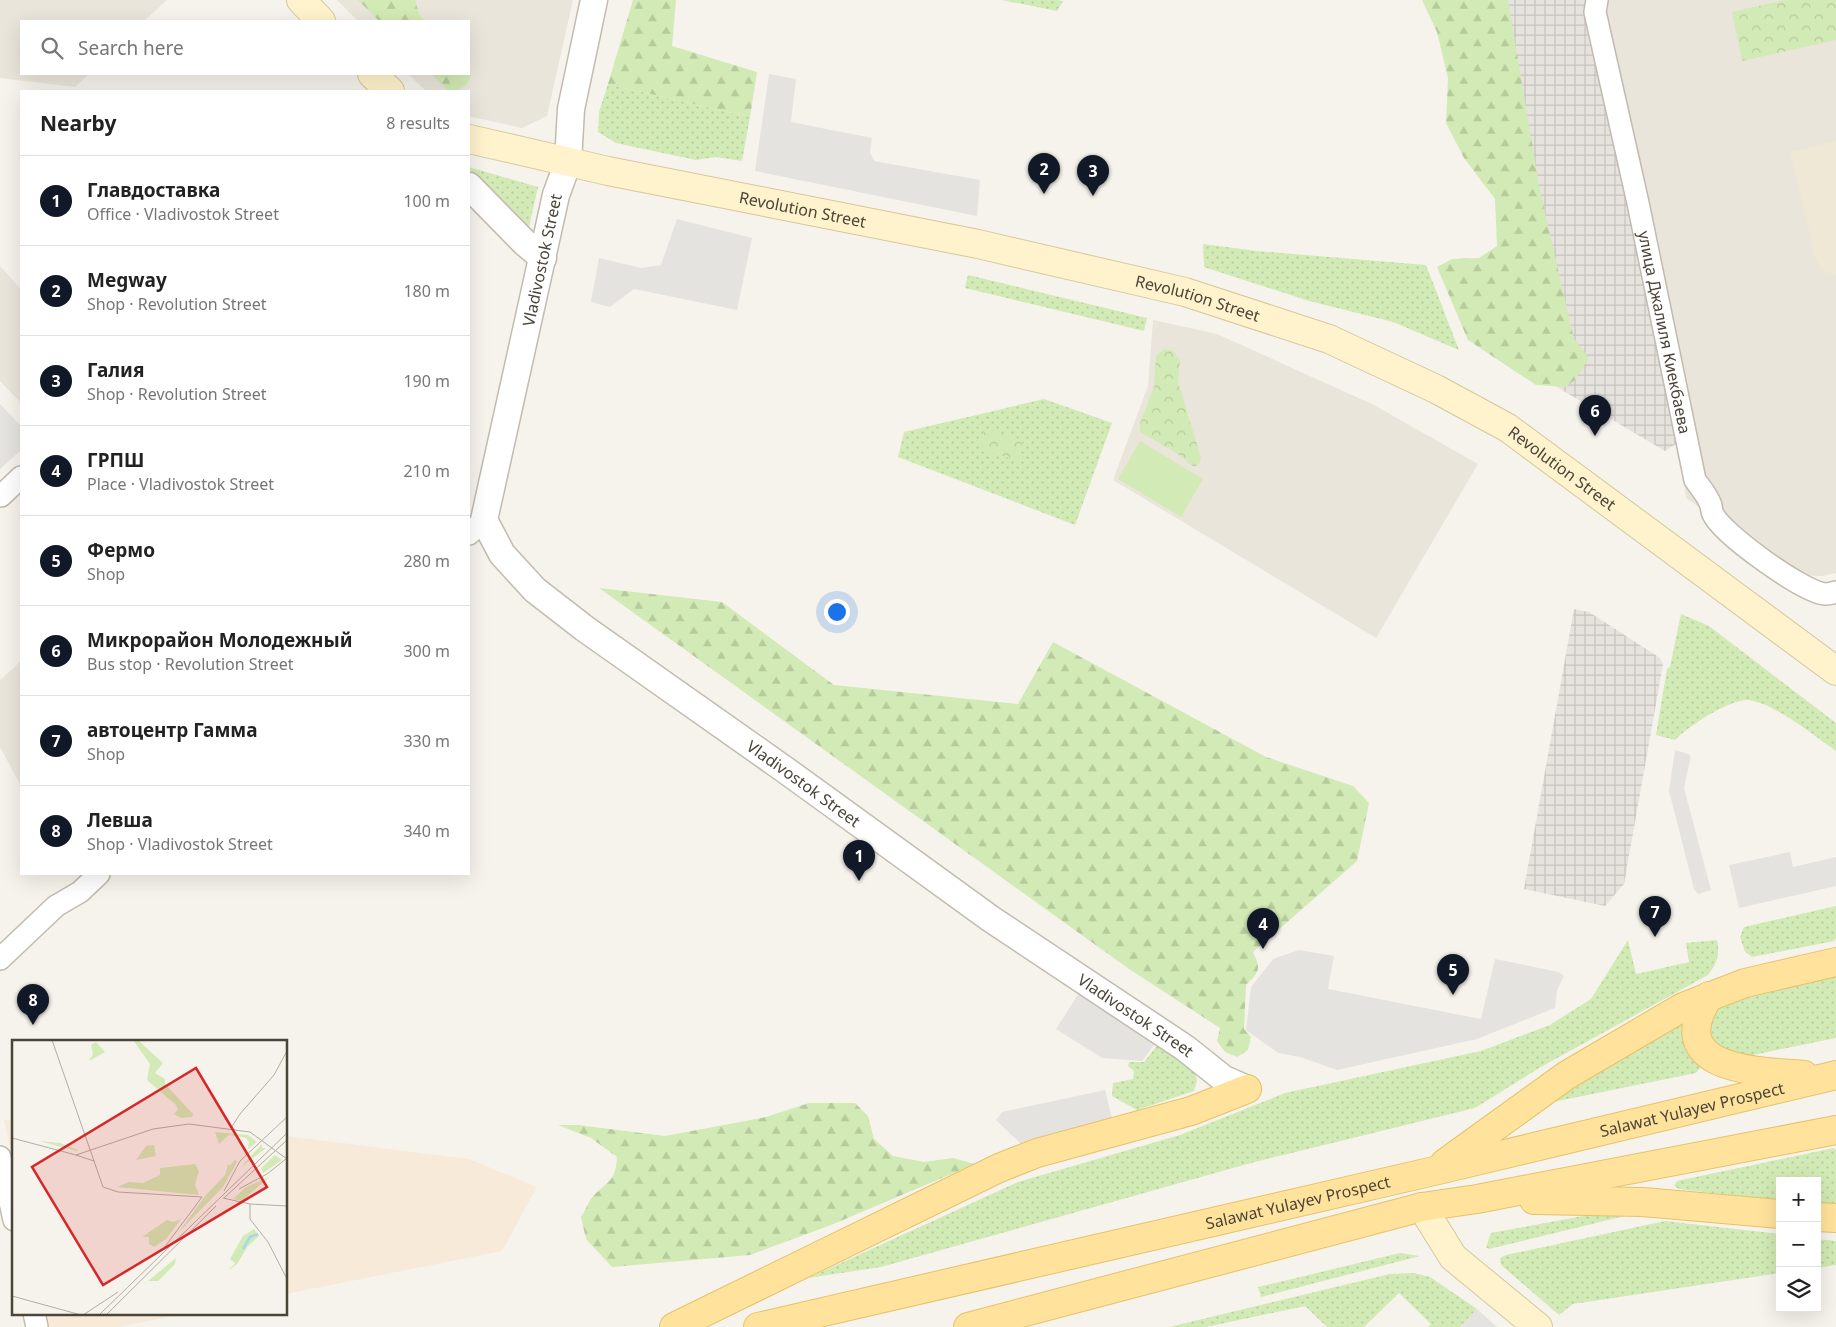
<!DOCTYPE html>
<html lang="en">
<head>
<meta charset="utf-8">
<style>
  :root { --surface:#fff; --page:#f6f6f6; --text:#222; --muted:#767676; --line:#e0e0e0; --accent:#111827 }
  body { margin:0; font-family:"Noto Sans",sans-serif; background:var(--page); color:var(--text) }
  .controls { position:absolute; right:15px; bottom:15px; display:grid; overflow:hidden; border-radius:0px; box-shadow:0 5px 20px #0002 }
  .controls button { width:45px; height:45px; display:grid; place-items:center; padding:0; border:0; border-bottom:1px solid var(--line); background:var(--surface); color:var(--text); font:25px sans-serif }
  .you { position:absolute; left:836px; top:611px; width:18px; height:18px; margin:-12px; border:4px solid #fff; border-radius:50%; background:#1a73e8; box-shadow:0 0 0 8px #1a73e833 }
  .badge { display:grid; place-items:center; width:32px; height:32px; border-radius:50%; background:var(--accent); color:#fff; font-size:16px; font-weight:700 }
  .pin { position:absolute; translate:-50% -41px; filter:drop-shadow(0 1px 2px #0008) }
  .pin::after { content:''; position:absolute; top:26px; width:18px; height:15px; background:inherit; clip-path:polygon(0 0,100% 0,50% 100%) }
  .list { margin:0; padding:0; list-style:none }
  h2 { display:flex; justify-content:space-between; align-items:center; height:65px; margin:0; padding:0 20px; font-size:21px }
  h2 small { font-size:16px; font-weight:400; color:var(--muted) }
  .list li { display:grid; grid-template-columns:32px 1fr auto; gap:15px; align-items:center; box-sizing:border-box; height:90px; padding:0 20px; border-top:1px solid var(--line) }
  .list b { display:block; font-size:19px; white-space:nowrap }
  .list p { margin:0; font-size:16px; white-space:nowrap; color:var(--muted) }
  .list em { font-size:16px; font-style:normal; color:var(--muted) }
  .icon { flex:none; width:28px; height:28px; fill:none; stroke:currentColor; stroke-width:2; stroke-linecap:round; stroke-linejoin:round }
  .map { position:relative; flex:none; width:1836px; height:1327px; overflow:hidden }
  .search { position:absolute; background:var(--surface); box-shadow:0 5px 20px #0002; left:20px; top:20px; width:450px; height:55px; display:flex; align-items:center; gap:12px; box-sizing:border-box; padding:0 18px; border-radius:0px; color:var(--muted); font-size:19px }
  .panel { position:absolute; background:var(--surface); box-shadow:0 5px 20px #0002; left:20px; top:90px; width:450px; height:785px; border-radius:0px }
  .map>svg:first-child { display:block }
  .residential { fill:#eae5da }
  .commercial { fill:#f7ead8 }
  .industrial { fill:url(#industrial-grid) }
  .education { fill:#efe8d6 }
  .grass { fill:url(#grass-dots) }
  .forest { fill:url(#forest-firs) }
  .park { fill:url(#park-crowns) }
  .garden { fill:#d2eab5 }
  .parking { fill:#e5e3e0 }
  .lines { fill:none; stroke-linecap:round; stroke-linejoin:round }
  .minor-casing { stroke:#c2bbae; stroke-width:24 }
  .tertiary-casing { stroke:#c2bbae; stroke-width:29 }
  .secondary-casing { stroke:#d6c79b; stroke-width:30 }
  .primary-casing { stroke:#e6c16a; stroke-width:30 }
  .minor { stroke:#fff; stroke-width:21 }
  .tertiary { stroke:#fff; stroke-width:26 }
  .secondary { stroke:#fff3cd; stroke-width:28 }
  .primary { stroke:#ffe39c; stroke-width:28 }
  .labels { text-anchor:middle; stroke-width:5; stroke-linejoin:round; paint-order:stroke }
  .street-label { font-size:16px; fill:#4b4439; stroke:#fff }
  .inset-river { fill:none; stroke:#a9d4f2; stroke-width:2.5 }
  .inset-road { fill:none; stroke:#b2ada4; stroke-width:1 }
  .view { fill:#d62828; fill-opacity:0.15; stroke:#d62828; stroke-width:2.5 }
  .inset-edge { fill:none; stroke:#4b4439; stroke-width:2.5 }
</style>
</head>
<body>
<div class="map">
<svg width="1836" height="1327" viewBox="0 0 1836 1327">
  <defs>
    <pattern id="industrial-grid" width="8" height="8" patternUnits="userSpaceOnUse" patternTransform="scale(1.25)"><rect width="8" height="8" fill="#e6e2dd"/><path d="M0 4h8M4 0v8" fill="none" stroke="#c7c3be"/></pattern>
    <pattern id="grass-dots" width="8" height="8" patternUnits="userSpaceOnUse" patternTransform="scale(1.25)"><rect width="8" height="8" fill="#d2eab5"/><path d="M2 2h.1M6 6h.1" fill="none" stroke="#b6ca9c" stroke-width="1.8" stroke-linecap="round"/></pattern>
    <pattern id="forest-firs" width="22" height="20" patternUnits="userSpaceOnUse" patternTransform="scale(1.25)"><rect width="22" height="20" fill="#d2eab5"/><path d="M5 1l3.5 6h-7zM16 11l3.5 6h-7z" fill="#b6ca9c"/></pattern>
    <pattern id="park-crowns" width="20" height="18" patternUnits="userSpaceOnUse" patternTransform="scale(1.25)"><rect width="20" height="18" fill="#d2eab5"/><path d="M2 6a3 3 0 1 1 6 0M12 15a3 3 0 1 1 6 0" fill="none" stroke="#b6ca9c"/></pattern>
  </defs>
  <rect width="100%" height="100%" fill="#f6f3ec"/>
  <!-- residential -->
  <g class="residential">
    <path d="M0 0H167L144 21H21V74H89L75 87 0 78Z"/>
    <path d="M337 0H573L547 116 522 128 472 117 469 116V91H426L408 74H469V21H358Z"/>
    <path d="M1582 0H1836V573L1822 576 1795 575 1686 498 1679 442Z"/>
    <path d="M0 266 21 289V403L0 381Z"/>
    <path d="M1153 320 1217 334 1374 405 1478 464 1376 638 1113 480 1148 386Z"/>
    <path d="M21 661V786L0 747V680Z"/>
  </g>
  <!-- commercial -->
  <g class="commercial">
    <path d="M4 1120H14V1167Z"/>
    <path d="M286 1136 469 1159 537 1187 502 1251 286 1294Z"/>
    <path d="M45 1313H188L118 1327H48Z"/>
  </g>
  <!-- industrial -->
  <g class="industrial">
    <path d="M1471 0H1582L1591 16 1679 442 1665 451 1550 383Z"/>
    <path d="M1574 609 1589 612 1660 658 1663 664 1624 884 1605 906 1524 889Z"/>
  </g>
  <!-- education -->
  <path class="education" d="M1836 141V275H1835L1822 270 1816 260 1790 152Z"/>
  <!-- grass -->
  <g class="grass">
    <path d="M1002 0H1057L1063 1 1057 11Z"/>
    <path d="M608 84 750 117 742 161 716 157 696 160 616 143 598 132 599 112Z"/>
    <path d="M469 167 538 187 526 240 469 178Z"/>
    <path d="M1203 244 1257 251 1426 265 1459 350 1393 322 1309 301 1204 267Z"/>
    <path d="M968 275 1147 318 1144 331 965 288Z"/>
    <path d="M1044 399 1112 423 1075 525 898 457 904 432Z"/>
    <path d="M1681 614 1709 626 1836 723V751C1814 736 1776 704 1749 700 1731 698 1687 727 1675 740L1656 735 1667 669 1670 667Z"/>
    <path d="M1836 906V938L1834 941 1752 957 1745 952 1740 937 1744 927Z"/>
    <path d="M1628 940 1636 974 1689 962 1686 943 1717 940C1720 954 1717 964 1708 975L1539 1068 1475 1108 1251 1163 881 1267 808 1278 1018 1182 1180 1135 1285 1093 1481 1051 1550 1025 1591 999Z"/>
    <path d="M1836 976V1038L1743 1057 1720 1049 1712 1040 1709 1029 1711 1015 1723 1000Z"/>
    <path d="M1690 1011 1700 1068 1696 1073 1553 1102 1556 1096Z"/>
    <path d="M1160 1042 1194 1066 1197 1081 1194 1091 1137 1110 1112 1096 1113 1083 1133 1079 1134 1071 1128 1066 1129 1062H1144Z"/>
    <path d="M1834 1148 1836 1150V1207L1817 1205V1181H1780V1201L1679 1189 1674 1186 1677 1181Z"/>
    <path d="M1599 1213 1633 1214 1489 1249 1486 1247 1491 1233Z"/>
    <path d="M1665 1221 1780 1234V1273L1573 1304 1559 1315 1501 1265 1500 1258 1506 1255Z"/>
    <path d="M1817 1239 1836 1241V1265L1817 1268Z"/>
    <path d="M1400 1253 1420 1256 1261 1297 1258 1287Z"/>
    <path d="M1414 1273 1430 1277 1477 1309 1460 1327H1428L1431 1324 1399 1293 1364 1327H1327L1305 1306 1206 1327H1169L1390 1274Z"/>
  </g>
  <!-- forest -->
  <g class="forest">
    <path d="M358 0H415L419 14 425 21H379Z"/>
    <path d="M633 0H676L672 46 757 72 750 117 608 84Z"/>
    <path d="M1422 0H1508L1540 191 1574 339 1589 358 1575 380 1566 387 1536 385 1468 340 1437 267 1452 259 1479 258 1497 246 1495 199 1464 158 1446 123 1448 78 1437 32Z"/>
    <path d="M469 65C475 80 464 91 449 91L431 74H469Z"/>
    <path d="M599 588 722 602 834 685 1018 704 1053 642 1266 757 1353 786 1369 803 1357 861 1253 952C1261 969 1260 971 1246 985L1244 1029 1251 1037 1248 1050 1237 1057 1225 1052 1217 1041 1220 1028 1129 969Z"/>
    <path d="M809 1103H855L868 1116 874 1139 893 1156 924 1162 953 1158 975 1164 831 1225 750 1255 612 1267 586 1239 581 1217C585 1211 587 1205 591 1199 605 1181 616 1184 617 1157L591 1138 558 1125H578L665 1136 766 1117Z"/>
  </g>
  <!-- park -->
  <g class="park">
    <path d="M1785 0H1836V40L1742 61 1732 12Z"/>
    <path d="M1164 349 1173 351 1180 360 1178 382 1201 458 1199 464 1194 467 1175 452 1140 432V423L1154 387 1156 356Z"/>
    <path d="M984 429 1023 440 1018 460 979 450Z"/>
  </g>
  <!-- garden -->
  <path class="garden" d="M1140 441 1203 479 1181 517 1118 479Z"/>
  <!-- parking -->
  <g class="parking">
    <path d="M769 74 796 79 791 122 872 138 870 152 874 161 980 180 977 216 755 171Z"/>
    <path d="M677 219 752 238 737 310 634 289 610 307 591 302 599 258 641 268 661 265Z"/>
    <path d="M0 404 21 426V450L0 469Z"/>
    <path d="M1675 750 1691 755 1684 788 1711 890 1698 894 1694 889 1669 791Z"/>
    <path d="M1790 852 1793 867 1836 857V886L1739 908 1729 865Z"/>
    <path d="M1299 950 1334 956 1328 989 1481 1019 1495 959 1559 972 1564 976 1557 990 1555 1008 1477 1039 1337 1070 1300 1057 1278 1053 1246 1030 1251 987 1273 959Z"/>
    <path d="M1079 993 1159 1038 1142 1061 1102 1058 1056 1029Z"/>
    <path d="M1105 1090 1113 1122 1026 1149 996 1120 1002 1112Z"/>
    <path d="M1477 1309 1497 1327H1460Z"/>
  </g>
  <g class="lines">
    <defs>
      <g id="minor">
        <path id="s1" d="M1597 0 1595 12 1638 203 1695 480C1700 487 1707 495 1710 503 1712 506 1711 511 1713 514 1722 534 1803 592 1825 594 1828 594 1833 593 1836 592"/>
        <path d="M1 496 21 477"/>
        <path d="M469 534 484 520"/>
        <path d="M0 959 56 906 80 892 99 874"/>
        <path d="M0 1157 14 1220"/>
        <path d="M34 1313 37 1327"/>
      </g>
      <g id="tertiary">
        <path id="s2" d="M594 0 571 109 568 162 556 195 484 520 502 554 535 590 584 628 784 769 991 919 1185 1048 1224 1079 1247 1089"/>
        <path d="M469 186 525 243 543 258"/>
      </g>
      <g id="secondary">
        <path d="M301 0 321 21"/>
        <path d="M372 74 390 91"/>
        <path id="s3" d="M469 139 608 171 978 244 1185 292 1329 339 1436 389 1508 428 1836 671"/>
        <path d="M1422 1207 1453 1257 1538 1327"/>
      </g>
      <g id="primary">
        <path d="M1709 996C1662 1071 1757 1071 1804 1075"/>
        <path d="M1445 1163 1567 1075 1683 1007 1745 983 1836 962"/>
        <path d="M1534 1200 1643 1202 1780 1214"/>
        <path d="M1817 1217 1836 1218"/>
        <path d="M674 1327 999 1168 1037 1153 1191 1111 1247 1089"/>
        <path id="s4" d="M758 1327 1434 1171 1836 1075"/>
        <path d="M968 1327 1422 1207 1477 1199 1836 1130"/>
      </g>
    </defs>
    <!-- minor casing -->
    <use href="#minor" class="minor-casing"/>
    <!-- tertiary casing -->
    <use href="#tertiary" class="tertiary-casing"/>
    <!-- secondary casing -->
    <use href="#secondary" class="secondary-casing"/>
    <!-- primary casing -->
    <use href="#primary" class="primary-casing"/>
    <!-- minor -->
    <use href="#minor" class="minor"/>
    <!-- tertiary -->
    <use href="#tertiary" class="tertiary"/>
    <!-- secondary -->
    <use href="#secondary" class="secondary"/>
    <!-- primary -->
    <use href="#primary" class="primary"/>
  </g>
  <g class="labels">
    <!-- street labels -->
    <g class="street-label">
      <text dy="6" stroke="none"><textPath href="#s3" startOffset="341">Revolution Street</textPath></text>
      <text transform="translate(542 260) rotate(-78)" y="6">Vladivostok Street</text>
      <text dy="6" stroke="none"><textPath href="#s3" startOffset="746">Revolution Street</textPath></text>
      <text dy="6" stroke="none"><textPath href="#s1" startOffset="340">улица Джалиля Киекбаева</textPath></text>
      <text dy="6" stroke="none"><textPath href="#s3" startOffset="1151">Revolution Street</textPath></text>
      <text dy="6" stroke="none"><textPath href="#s2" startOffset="951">Vladivostok Street</textPath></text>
      <text dy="6" stroke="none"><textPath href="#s2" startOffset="1356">Vladivostok Street</textPath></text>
      <text dy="6" stroke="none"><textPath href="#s4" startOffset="959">Salawat Yulayev Prospect</textPath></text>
      <text dy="6" stroke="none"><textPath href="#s4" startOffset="554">Salawat Yulayev Prospect</textPath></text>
    </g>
  </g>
  <!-- overview -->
  <g transform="translate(12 1040)">
    <rect width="275" height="275" fill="#f6f3ec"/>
    <path d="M84 2 93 12 77 21 81 14 79 5ZM203 92 236 95 245 102 236 109 237 102 234 98 217 95 207 104ZM250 104V108H254L228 128ZM142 105 144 116 124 120 134 106ZM263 115 270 120 251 133 249 128ZM223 119 225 122 211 147 166 193 193 156 213 135 216 124 218 126ZM257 137 230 161 221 159 234 147ZM164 218 163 224 146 241H136Z" fill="#d2eab5"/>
    <path d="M121 0H126L151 23 143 33 153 39V44L181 74 180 77 169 78 162 74 166 69 164 65 135 40 138 24ZM27 101 48 103 66 110 65 111ZM183 124 187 131 183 145 187 155 105 147 117 142 131 143 148 135V128ZM169 179 154 199 142 207 137 204V197H130L155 180 161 182ZM242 189 247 196 236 206 225 224 216 231 223 223 218 219 231 196Z" fill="#d2eab5"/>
    <path class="inset-river" d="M231 209 238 197 246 194"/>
    <path class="inset-road" d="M40 0 91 147 106 152 190 157M219 88 228 74 262 35 275 11M0 98 64 115 141 89 177 84 238 92 275 119M64 115 82 121M227 149 255 134 275 118M212 151 228 121 275 77M211 158 238 164 275 166M212 158 275 100M238 164V179L256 202 275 239M152 208 190 157M0 256 69 275M71 275 106 252M87 275 275 93M94 275 204 166"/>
    <path class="view" d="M184 28 255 147 91 245 20 127Z"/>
    <rect width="275" height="275" class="inset-edge"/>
  </g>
</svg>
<div class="controls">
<button>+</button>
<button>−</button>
<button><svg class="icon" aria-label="layers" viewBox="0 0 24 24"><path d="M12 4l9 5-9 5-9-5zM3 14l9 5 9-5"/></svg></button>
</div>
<div class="you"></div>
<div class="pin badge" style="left:859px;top:881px">1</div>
<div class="pin badge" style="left:1044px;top:194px">2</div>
<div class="pin badge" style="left:1093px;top:196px">3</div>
<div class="pin badge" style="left:1263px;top:949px">4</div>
<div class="pin badge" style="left:1453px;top:995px">5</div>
<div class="pin badge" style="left:1595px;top:436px">6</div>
<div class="pin badge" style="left:1655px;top:937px">7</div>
<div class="pin badge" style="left:33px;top:1025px">8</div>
<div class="search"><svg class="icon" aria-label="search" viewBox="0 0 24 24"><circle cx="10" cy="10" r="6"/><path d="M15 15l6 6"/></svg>Search here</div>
<section class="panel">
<h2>Nearby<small>8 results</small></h2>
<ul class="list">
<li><span class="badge">1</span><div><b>Главдоставка</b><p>Office · Vladivostok Street</p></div><em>100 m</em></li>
<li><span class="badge">2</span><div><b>Megway</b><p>Shop · Revolution Street</p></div><em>180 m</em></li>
<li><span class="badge">3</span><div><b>Галия</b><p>Shop · Revolution Street</p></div><em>190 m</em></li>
<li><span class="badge">4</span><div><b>ГРПШ</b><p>Place · Vladivostok Street</p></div><em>210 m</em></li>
<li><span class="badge">5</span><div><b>Фермо</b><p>Shop</p></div><em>280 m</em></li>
<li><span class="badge">6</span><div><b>Микрорайон Молодежный</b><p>Bus stop · Revolution Street</p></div><em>300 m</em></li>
<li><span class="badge">7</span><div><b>автоцентр Гамма</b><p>Shop</p></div><em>330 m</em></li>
<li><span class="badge">8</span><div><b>Левша</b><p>Shop · Vladivostok Street</p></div><em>340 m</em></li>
</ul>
</section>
</div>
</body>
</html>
